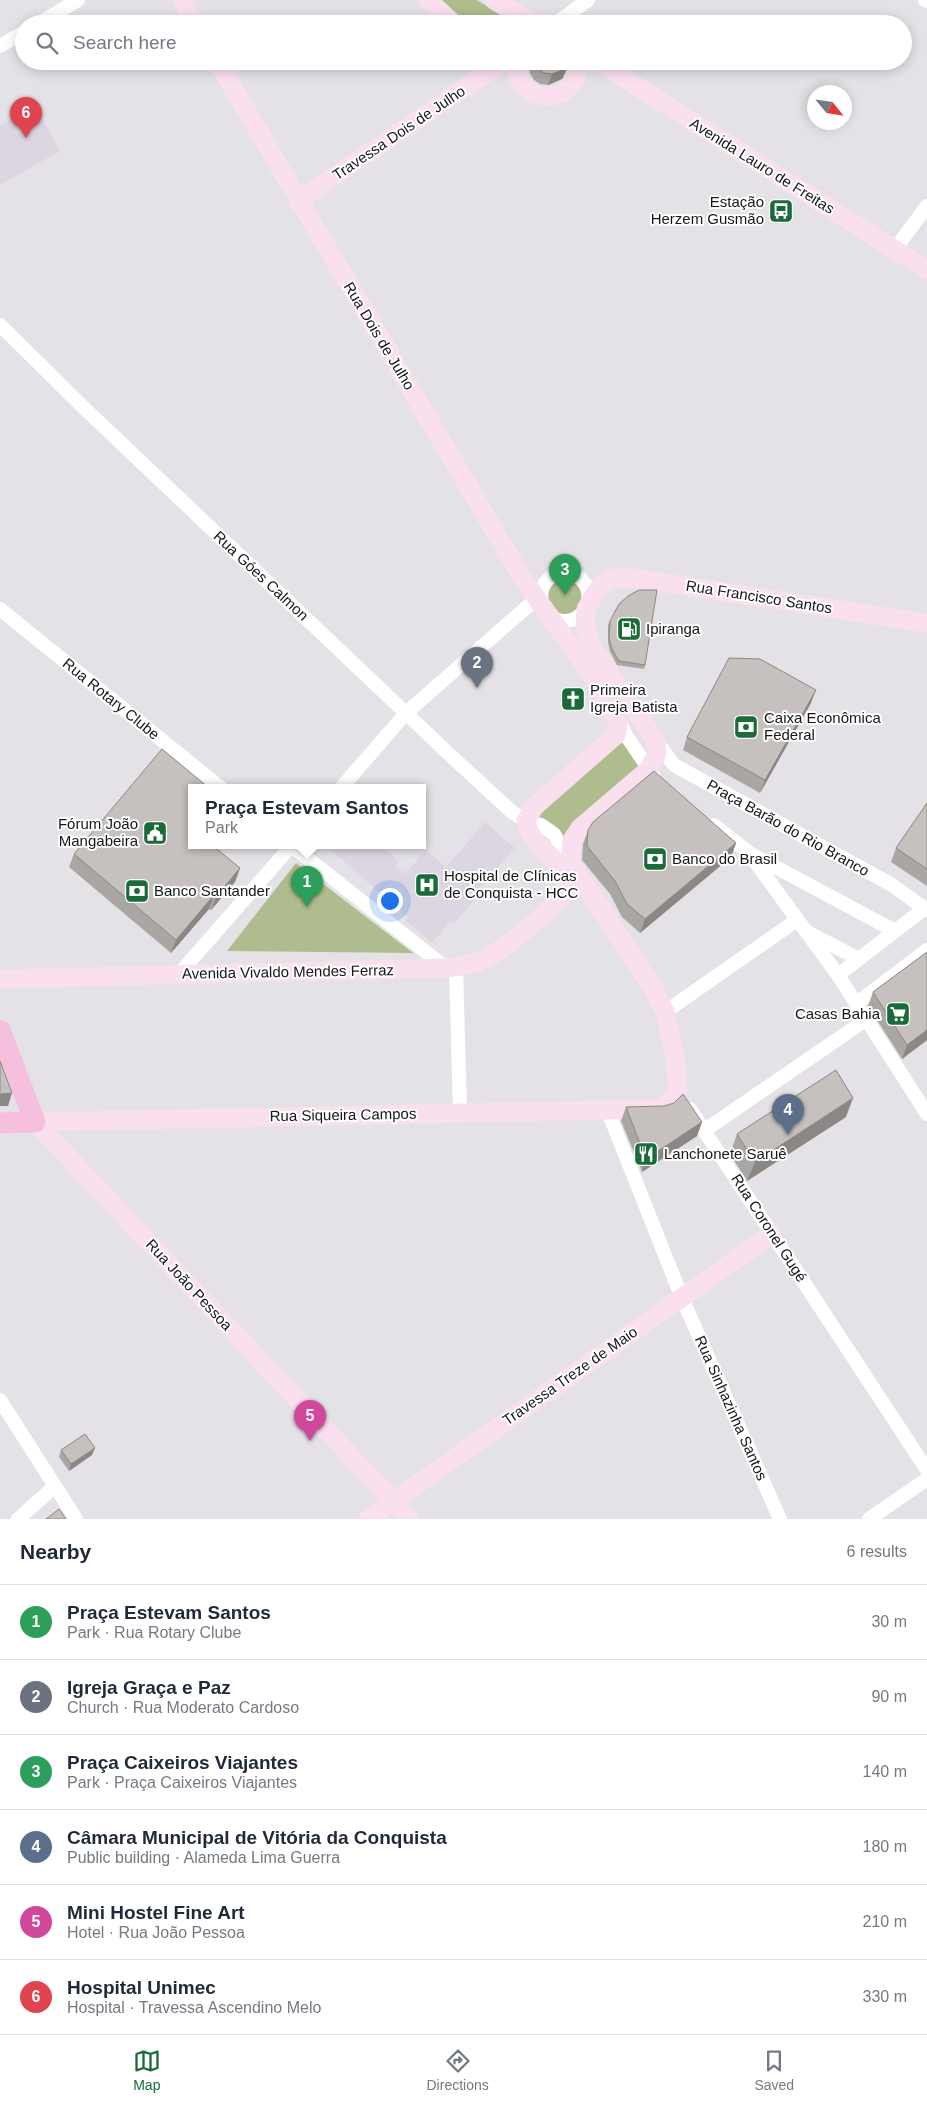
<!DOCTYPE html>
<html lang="en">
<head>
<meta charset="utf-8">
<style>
  :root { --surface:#fff; --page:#f6f6f7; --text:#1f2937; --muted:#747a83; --line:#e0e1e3; --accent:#1a6a3a }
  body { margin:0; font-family:Arial,sans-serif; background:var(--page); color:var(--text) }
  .compass { position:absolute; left:807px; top:85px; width:45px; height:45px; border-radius:50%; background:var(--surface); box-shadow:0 2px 12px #0003; rotate:120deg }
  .you { position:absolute; left:389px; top:900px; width:18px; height:18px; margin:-12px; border:4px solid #fff; border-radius:50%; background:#1a73e8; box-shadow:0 0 0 8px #1a73e833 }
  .badge { display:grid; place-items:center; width:32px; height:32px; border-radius:50%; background:var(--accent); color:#fff; font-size:16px; font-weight:700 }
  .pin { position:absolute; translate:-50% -41px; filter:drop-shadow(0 1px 2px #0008) }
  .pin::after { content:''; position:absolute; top:26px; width:18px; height:15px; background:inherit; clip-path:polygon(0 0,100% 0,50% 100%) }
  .popup { position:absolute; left:188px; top:784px; width:238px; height:65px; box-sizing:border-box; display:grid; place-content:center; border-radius:0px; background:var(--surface); filter:drop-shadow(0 1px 4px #0005); font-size:16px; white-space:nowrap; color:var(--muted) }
  .popup b { font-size:19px; color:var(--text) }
  .popup::after { content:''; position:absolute; left:50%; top:100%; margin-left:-10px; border:10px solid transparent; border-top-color:var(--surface) }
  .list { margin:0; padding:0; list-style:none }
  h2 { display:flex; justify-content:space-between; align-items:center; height:65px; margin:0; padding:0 20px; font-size:21px }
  h2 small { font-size:16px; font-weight:400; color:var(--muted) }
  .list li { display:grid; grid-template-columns:32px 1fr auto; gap:15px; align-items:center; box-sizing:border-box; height:75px; padding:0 20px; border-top:1px solid var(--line) }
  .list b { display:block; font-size:19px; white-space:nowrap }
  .list p { margin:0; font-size:16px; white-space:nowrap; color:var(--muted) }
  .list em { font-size:16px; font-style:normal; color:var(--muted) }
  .icon { flex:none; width:28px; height:28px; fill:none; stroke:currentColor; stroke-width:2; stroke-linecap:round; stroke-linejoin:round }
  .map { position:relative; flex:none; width:927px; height:1519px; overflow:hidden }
  .search { position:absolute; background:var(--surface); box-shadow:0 2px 12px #0003; left:15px; right:15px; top:15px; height:55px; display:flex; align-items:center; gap:12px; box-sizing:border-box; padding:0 18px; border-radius:28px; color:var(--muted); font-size:19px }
  .sheet { height:515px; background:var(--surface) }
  nav { display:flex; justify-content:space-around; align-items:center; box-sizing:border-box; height:70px; border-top:1px solid var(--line); background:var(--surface); font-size:14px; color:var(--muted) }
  nav a { display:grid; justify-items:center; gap:2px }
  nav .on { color:var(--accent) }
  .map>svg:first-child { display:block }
  .built { fill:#dbd6e2 }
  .green { fill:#afbc8d }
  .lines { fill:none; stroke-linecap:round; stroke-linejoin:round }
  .street { stroke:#fff; stroke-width:14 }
  .secondary { stroke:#fadfee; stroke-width:19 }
  .primary { stroke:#f6bfde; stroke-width:21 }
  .wall { fill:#aaa6a3 }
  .shaded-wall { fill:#8b8785 }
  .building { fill:#c6c1be; stroke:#8b8785 }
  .labels { text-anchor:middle; stroke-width:4; stroke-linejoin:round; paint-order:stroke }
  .street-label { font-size:15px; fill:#171618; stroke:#fff }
  .poi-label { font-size:15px; fill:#171618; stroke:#fff; text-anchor:start }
</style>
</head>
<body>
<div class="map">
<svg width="927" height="1519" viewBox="0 0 927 1519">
  <rect width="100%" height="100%" fill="#e4e2e7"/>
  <!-- built -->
  <g class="built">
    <path d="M34 104 60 151 0 185V126Z"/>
    <path d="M485 822 515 848 472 896 475 899 454 924 451 921 432 943 405 920 408 917 326 846H381L399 861 395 865 405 874 426 850 446 867Z"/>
  </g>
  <!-- green -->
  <g class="green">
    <path d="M435 0H477L517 24H460Z"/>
    <path d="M566 573 589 598 565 621 541 593Z"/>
    <path d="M620 734 642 770 570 844 533 812Z"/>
    <path d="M296 863 413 953 227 951Z"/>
  </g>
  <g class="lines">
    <!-- street -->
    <g class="street">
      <path d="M925 0 927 1"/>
      <path d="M38 24 78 0"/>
      <path d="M555 24 588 0"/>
      <path d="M0 46 24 32"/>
      <path d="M895 249 927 206"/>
      <path d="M0 325 82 406 449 754 512 812 526 821 541 825 554 834 571 863"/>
      <path d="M543 606C530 566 594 560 588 603"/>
      <path d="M0 609 221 788"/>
      <path d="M548 615C562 625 576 622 586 609"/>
      <path d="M618 719 627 737 653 775"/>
      <path d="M656 741 674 765 892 885 927 910"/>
      <path d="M341 788 406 713 536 599"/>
      <path d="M714 825 748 852 838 975 927 1114"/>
      <path d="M292 846 446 968"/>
      <path d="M751 854 895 931"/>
      <path d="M807 932 859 959"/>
      <path d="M456 967 460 1112"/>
      <path d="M179 974 291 846"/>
      <path d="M838 975 925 908"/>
      <path d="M857 1003 927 950"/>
      <path d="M665 1012 797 920"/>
      <path d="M607 1109 682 1298 780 1519"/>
      <path d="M690 1109 927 1470"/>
      <path d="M705 1130 867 1019"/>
      <path d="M0 1400 76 1519"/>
      <path d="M18 1519 55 1486"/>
      <path d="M869 1519 927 1479"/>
    </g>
    <!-- secondary -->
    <g class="secondary">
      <path d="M182 0 195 24"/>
      <path d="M428 0 454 24"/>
      <path d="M494 0 534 24"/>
      <path d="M517 61C513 110 584 106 577 61"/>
      <path d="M597 61 927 270"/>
      <path d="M298 201 504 61"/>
      <path d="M0 979 446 968C459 967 475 964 487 958 501 951 559 905 565 891 567 886 567 881 565 876 559 857 530 846 526 821L534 807 616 735 618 723 609 703 593 677 523 579 217 61"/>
      <path d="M35 1122 656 1109 665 1106 678 1091 675 1057 665 1012 653 988 571 863 572 840 580 828 649 769 657 753 656 741 593 649 585 626 586 609 596 592 604 583 615 578H633L927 623"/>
      <path d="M35 1122 410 1519"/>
      <path d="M368 1519 772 1234"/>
    </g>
    <!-- primary -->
    <path class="primary" d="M0 1030 35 1122 0 1123"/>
  </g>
  <!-- wall -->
  <g class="wall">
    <path d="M528 61H569L565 73 562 79 548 85 540 84 534 80 530 73Z"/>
    <path d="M610 621 645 665 644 669 617 665 610 652 608 642V625Z"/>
    <path d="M811 703 760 793 683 750 687 737Z"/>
    <path d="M927 803V886L891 862 896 848Z"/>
    <path d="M588 830 736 843 731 857 640 933 622 917 610 894 582 860 583 844Z"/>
    <path d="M192 846 240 868 235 882 211 910 209 909 171 953 69 867 74 854Z"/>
    <path d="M927 952V1040L902 1059 868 1006 873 992Z"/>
    <path d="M626 1107 702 1122 697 1136 642 1172 621 1121Z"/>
    <path d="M846 1117 747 1181 730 1154 737 1134Z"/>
    <path d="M61 1450 92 1455 69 1471 59 1457Z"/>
  </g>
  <!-- shaded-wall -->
  <g class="shaded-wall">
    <path d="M569 62 565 73 562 79 548 85 552 74Z"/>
    <path d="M816 690 811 703 760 793 765 780Z"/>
    <path d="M736 843 731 857 640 933 645 919Z"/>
    <path d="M240 868 235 882 211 910 216 897Z"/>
    <path d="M214 895 209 909 171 953 176 940Z"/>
    <path d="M927 1030V1040L902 1059 907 1045Z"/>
    <path d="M12 1093 8 1106H0V1094Z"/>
    <path d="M853 1098 846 1117 747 1181 755 1162Z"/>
    <path d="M702 1122 697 1136 642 1172 646 1159Z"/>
    <path d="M95 1448 92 1455 69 1471 71 1464Z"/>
  </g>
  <!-- building -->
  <g class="building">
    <path d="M533 61H569L565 69 552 74 544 73 538 69Z"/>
    <path d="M639 590H657L645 665 619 661 612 649 609 638 610 621 619 604 628 596Z"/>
    <path d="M729 658 760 659 816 690 765 780 687 737Z"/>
    <path d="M162 749 209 788H192V846H213L240 868 216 897 214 895 176 940 74 854Z"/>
    <path d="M654 771 736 843 645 919 627 904 615 881 587 846 588 830 593 822Z"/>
    <path d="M927 803V869L896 848Z"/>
    <path d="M927 952V1030L907 1045 873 992Z"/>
    <path d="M0 1061 12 1093 0 1094Z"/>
    <path d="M836 1070 853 1098 755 1162 737 1134Z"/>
    <path d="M683 1094 702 1122 646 1159 626 1107 664 1106 674 1103Z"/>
    <path d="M85 1434 95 1448 71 1464 61 1450Z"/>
    <path d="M59 1509 66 1519H46Z"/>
  </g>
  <!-- icons -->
  <defs>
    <symbol id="bus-square" viewBox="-11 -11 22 22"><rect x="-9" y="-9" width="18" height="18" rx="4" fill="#1a6a3a" stroke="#fff"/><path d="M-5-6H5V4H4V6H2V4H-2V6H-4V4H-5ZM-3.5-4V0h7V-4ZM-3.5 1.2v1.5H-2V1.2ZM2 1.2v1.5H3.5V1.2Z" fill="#fff"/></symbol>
    <symbol id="fuel-square" viewBox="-11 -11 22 22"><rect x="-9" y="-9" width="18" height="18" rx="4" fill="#1a6a3a" stroke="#fff"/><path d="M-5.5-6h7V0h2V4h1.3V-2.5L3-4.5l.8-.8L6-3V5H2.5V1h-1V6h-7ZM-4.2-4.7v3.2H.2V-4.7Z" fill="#fff"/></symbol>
    <symbol id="church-square" viewBox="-11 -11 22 22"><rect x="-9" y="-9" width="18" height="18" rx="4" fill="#1a6a3a" stroke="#fff"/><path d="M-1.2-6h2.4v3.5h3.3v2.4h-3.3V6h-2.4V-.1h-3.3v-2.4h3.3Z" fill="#fff"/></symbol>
    <symbol id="bank-square" viewBox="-11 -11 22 22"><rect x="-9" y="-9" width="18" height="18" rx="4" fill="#1a6a3a" stroke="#fff"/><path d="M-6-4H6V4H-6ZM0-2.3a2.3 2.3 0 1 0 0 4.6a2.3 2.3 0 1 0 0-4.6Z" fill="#fff"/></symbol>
    <symbol id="civic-square" viewBox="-11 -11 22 22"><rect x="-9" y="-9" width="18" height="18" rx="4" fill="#1a6a3a" stroke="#fff"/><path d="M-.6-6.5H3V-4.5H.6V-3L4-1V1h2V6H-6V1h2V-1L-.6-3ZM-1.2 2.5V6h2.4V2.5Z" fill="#fff"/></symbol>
    <symbol id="hospital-square" viewBox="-11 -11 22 22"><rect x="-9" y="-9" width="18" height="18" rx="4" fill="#1a6a3a" stroke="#fff"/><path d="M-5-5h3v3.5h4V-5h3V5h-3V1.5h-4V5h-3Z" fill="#fff"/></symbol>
    <symbol id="supermarket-square" viewBox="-11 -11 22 22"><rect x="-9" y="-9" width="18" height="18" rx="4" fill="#1a6a3a" stroke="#fff"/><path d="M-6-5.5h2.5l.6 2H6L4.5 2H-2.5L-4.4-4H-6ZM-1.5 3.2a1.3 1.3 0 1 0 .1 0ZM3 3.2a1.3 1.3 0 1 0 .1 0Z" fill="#fff"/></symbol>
    <symbol id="restaurant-square" viewBox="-11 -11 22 22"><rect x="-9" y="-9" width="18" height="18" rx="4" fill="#1a6a3a" stroke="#fff"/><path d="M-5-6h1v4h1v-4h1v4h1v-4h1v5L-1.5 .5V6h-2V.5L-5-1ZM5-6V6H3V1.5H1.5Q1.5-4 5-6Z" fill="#fff"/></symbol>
  </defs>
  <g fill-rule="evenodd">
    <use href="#bus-square" x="767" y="197" width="28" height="28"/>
    <use href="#fuel-square" x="615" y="615" width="28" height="28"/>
    <use href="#church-square" x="559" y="685" width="28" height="28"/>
    <use href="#bank-square" x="732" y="713" width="28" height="28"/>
    <use href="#civic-square" x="141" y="819" width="28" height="28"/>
    <use href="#bank-square" x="641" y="845" width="28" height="28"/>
    <use href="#hospital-square" x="413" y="871" width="28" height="28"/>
    <use href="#bank-square" x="123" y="877" width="28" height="28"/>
    <use href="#supermarket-square" x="884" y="1000" width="28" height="28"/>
    <use href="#restaurant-square" x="632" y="1140" width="28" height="28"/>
  </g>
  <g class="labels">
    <!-- street labels -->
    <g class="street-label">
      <text transform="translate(399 133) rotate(-34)" y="5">Travessa Dois de Julho</text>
      <text transform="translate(762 166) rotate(32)" y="5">Avenida Lauro de Freitas</text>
      <text transform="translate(379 336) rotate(59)" y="5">Rua Dois de Julho</text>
      <text transform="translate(261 576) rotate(43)" y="5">Rua Góes Calmon</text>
      <text transform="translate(759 597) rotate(9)" y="5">Rua Francisco Santos</text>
      <text transform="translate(111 699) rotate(39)" y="5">Rua Rotary Clube</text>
      <text transform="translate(788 828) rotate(29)" y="5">Praça Barão do Rio Branco</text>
      <text transform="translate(288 972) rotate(-1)" y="5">Avenida Vivaldo Mendes Ferraz</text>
      <text transform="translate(343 1115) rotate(-1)" y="5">Rua Siqueira Campos</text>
      <text transform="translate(769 1228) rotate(57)" y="5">Rua Coronel Gugé</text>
      <text transform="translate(189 1285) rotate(47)" y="5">Rua João Pessoa</text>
      <text transform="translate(570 1376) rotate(-35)" y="5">Travessa Treze de Maio</text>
      <text transform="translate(731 1408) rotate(66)" y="5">Rua Sinhazinha Santos</text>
    </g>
    <!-- poi labels -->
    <g class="poi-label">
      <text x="764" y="207" text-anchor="end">Estação<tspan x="764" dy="17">Herzem Gusmão</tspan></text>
      <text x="646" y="634">Ipiranga</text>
      <text x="590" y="695">Primeira<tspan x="590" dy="17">Igreja Batista</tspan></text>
      <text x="764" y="723">Caixa Econômica<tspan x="764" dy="17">Federal</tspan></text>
      <text x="138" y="829" text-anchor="end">Fórum João<tspan x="138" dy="17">Mangabeira</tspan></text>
      <text x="672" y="864">Banco do Brasil</text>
      <text x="444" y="881">Hospital de Clínicas<tspan x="444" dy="17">de Conquista - HCC</tspan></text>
      <text x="154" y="896">Banco Santander</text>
      <text x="880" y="1019" text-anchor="end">Casas Bahia</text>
      <text x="664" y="1159">Lanchonete Saruê</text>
    </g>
  </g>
</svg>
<svg class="compass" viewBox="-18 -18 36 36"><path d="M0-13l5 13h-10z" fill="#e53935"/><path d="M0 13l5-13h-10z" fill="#747a83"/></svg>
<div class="you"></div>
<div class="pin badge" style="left:307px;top:907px;background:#2e9e5b">1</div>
<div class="popup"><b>Praça Estevam Santos</b>Park</div>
<div class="pin badge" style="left:477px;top:688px;background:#6b7280">2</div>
<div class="pin badge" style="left:565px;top:595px;background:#2e9e5b">3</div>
<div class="pin badge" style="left:788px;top:1135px;background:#5c6f8a">4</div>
<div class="pin badge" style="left:310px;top:1441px;background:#d1479c">5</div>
<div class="pin badge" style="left:26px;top:138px;background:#e0444e">6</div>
<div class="search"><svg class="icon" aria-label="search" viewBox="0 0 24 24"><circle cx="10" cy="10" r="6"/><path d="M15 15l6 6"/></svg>Search here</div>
</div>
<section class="sheet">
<h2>Nearby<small>6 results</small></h2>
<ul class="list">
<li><span class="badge" style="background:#2e9e5b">1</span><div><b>Praça Estevam Santos</b><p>Park · Rua Rotary Clube</p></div><em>30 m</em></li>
<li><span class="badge" style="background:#6b7280">2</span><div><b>Igreja Graça e Paz</b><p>Church · Rua Moderato Cardoso</p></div><em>90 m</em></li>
<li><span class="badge" style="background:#2e9e5b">3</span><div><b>Praça Caixeiros Viajantes</b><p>Park · Praça Caixeiros Viajantes</p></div><em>140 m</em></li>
<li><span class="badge" style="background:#5c6f8a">4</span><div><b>Câmara Municipal de Vitória da Conquista</b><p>Public building · Alameda Lima Guerra</p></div><em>180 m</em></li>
<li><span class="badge" style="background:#d1479c">5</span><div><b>Mini Hostel Fine Art</b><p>Hotel · Rua João Pessoa</p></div><em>210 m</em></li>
<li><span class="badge" style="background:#e0444e">6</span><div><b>Hospital Unimec</b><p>Hospital · Travessa Ascendino Melo</p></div><em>330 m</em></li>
</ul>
</section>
<nav>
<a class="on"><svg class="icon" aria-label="map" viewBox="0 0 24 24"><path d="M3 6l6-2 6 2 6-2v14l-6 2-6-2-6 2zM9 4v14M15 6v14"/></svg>Map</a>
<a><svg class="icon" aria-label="directions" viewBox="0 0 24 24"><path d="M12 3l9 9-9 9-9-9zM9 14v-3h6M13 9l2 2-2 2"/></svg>Directions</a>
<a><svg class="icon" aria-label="saved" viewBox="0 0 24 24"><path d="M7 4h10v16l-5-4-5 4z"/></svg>Saved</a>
</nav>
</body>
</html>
